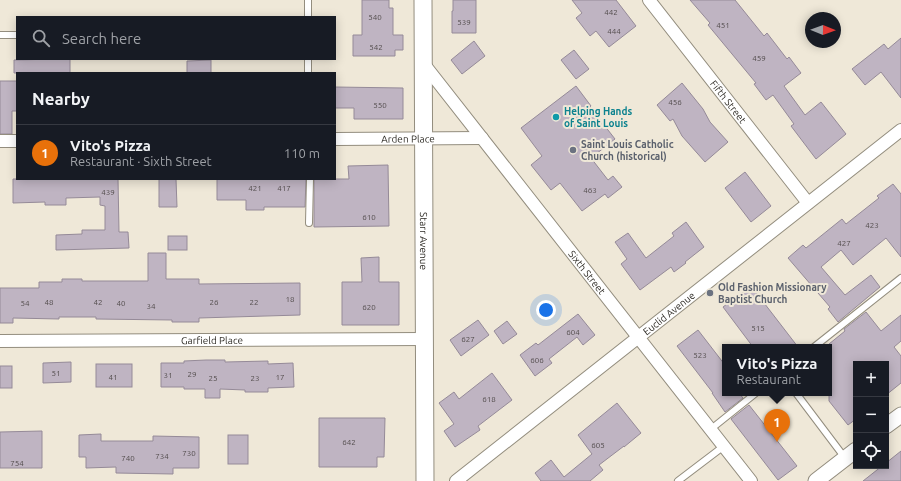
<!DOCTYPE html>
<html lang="en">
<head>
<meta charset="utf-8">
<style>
  :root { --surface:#171b24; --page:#242831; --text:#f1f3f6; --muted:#9ea1a6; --line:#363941; --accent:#d496b2 }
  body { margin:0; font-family:Ubuntu,sans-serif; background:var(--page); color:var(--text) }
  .controls { position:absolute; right:12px; bottom:12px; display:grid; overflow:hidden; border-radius:0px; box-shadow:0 2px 10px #0003 }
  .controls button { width:36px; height:36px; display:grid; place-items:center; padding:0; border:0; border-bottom:1px solid var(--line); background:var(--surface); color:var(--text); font:20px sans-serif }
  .compass { position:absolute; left:805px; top:12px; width:36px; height:36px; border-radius:50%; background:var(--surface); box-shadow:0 2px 10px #0003; rotate:91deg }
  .you { position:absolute; left:546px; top:310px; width:14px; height:14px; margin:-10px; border:3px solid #fff; border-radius:50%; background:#1a73e8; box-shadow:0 0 0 6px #1a73e833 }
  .badge { display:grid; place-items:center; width:26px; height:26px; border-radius:50%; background:var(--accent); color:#fff; font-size:13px; font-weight:700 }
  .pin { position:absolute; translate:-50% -33px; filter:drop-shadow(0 1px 2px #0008) }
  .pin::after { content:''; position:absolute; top:21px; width:14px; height:12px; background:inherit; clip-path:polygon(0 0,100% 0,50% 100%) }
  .popup { position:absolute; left:722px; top:344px; width:110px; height:52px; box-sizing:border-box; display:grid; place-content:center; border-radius:0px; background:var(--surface); filter:drop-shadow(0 1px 3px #0005); font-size:13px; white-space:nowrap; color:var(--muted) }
  .popup b { font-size:15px; color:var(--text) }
  .popup::after { content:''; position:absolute; left:50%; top:100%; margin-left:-8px; border:8px solid transparent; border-top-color:var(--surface) }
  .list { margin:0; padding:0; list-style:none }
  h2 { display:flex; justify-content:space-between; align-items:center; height:52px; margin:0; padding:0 16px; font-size:17px }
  h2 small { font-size:13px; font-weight:400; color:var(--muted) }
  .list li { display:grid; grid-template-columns:26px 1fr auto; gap:12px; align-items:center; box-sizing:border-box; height:56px; padding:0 16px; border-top:1px solid var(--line) }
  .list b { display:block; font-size:15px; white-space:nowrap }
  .list p { margin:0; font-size:13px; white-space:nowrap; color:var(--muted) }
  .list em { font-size:13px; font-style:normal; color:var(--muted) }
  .icon { flex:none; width:22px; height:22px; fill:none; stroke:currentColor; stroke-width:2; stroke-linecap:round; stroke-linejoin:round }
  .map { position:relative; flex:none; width:901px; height:481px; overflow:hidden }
  .search { position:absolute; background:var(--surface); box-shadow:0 2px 10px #0003; left:16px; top:16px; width:320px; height:44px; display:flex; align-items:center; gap:10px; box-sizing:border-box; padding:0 14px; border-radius:0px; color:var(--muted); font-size:15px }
  .panel { position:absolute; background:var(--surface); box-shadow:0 2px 10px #0003; left:16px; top:72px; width:320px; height:108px; border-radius:0px }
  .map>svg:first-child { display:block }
  .building { fill:#bfb4c2; stroke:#958a98 }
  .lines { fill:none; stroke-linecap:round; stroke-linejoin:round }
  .service-casing { stroke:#938d7e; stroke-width:8 }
  .minor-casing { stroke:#938d7e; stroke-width:14 }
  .tertiary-casing { stroke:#938d7e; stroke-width:17 }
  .secondary-casing { stroke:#938d7e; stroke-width:19 }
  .service { stroke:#fff; stroke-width:6 }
  .minor { stroke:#fff; stroke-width:12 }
  .tertiary { stroke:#fff; stroke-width:15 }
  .secondary { stroke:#fff; stroke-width:17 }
  .culture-dot { fill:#0f9aa8; stroke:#efe8d8; stroke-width:1.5 }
  .worship-dot { fill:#6b7280; stroke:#efe8d8; stroke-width:1.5 }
  .labels { text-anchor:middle; stroke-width:4; stroke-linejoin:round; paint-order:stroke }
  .number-label { font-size:8px; fill:#524c4c }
  .street-label { font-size:10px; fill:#2d2a24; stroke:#efe8d8 }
  .culture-label { font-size:10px; font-weight:bold; fill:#0d838f; stroke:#efe8d8; text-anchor:start }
  .worship-label { font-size:10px; font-weight:bold; fill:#5b616d; stroke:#efe8d8; text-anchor:start }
</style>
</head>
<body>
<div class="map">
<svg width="901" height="481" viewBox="0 0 901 481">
  <rect width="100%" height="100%" fill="#efe8d8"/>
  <!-- building -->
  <g class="building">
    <path d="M362 0H389V8H393V35H403V50H395V56H353V35H362Z"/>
    <path d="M453 0H476V33H452V11H453Z"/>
    <path d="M572 0H616L636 26 609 47 596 31 590 36 576 18 582 13Z"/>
    <path d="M690 0H735L764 36 767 33 787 59 789 57 801 73 784 86 805 115 821 102 846 134 816 159 791 126 794 124 773 95 766 100 754 84 756 83 708 25 710 23Z"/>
    <path d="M901 38V98L881 72 865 85 852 69 884 44 888 49Z"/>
    <path d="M474 41 485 56 462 74 451 60Z"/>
    <path d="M574 50 589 69 576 79 561 60Z"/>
    <path d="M57 59H70V73H14V60Z"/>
    <path d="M211 60V73H187V61Z"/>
    <path d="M0 81H17V111H12V134H0Z"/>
    <path d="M682 83 703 109 710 122 728 142 705 162 682 136 673 119 670 121 657 105Z"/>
    <path d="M576 86 591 106 590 107 615 139 591 158 608 180 613 176 622 187 608 198 605 194 582 211 560 183 551 190 531 165 542 156 521 128Z"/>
    <path d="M335 87 403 88V119H354V108H335Z"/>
    <path d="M388 165 389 226 314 227V179H349L348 166Z"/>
    <path d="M745 172 771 206 751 222 725 188Z"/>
    <path d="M13 179H118L119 232H128L129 248 56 250V235L82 234V230H105V206L100 205V197L66 198V205H45V202L13 203Z"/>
    <path d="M159 179H176L177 207H159Z"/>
    <path d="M217 179H306L305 207H264V210H246V200H217Z"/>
    <path d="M893 184 901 194V257L886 238 853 265 841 250 821 267 845 295 871 275 880 287 838 322 828 309 830 307 788 258 803 245 806 248 842 219 846 224 879 198 877 196Z"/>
    <path d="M686 222 704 247 685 262 686 263 674 272 671 267 640 290 621 264 627 259 615 242 628 233 646 258 674 236 672 233Z"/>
    <rect x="168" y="236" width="19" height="14"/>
    <path d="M148 253H166V279H199V284L300 283V315L199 318V322H172V320L96 319V317H59V319L13 318V323H0V288H39V282H62V279H82V281H148Z"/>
    <path d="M379 257V282H399V325H342V282H362L361 258Z"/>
    <path d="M751 286 798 347H753L723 307Z"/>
    <path d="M866 312 881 331 901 315V341L894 347 901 356V383L886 395V364H856V419L848 425 829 401V344L845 331 844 329Z"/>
    <path d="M578 314 595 335 583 345 577 337 549 359 552 363 535 376 520 355 536 343 538 345Z"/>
    <path d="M478 320 489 335 461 356 450 340Z"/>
    <path d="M507 321 517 334 503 344 494 331Z"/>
    <path d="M698 330 725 365V393H739L743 398 725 412 712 393H713L677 346Z"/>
    <path d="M206 360H225V362L268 361V364L293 363 294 387 268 388V392H245V390L220 389V398H205V389H184V387H161V363H184V361Z"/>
    <path d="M71 362V382L43 383V363Z"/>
    <rect x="96" y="364" width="36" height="23"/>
    <rect x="0" y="366" width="12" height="22"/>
    <path d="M492 373 512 400 478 426 480 430 455 447 444 431 454 424 439 403 454 392 459 399Z"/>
    <path d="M617 403 641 433 624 447V446L599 465 603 470 590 481H541L535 473 551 460 564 477 592 454 578 435Z"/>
    <path d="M749 405 797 466 778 480 731 419Z"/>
    <path d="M319 418H385L384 457H377V467H319Z"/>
    <path d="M42 431V468H0V432Z"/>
    <path d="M101 434V441H153V436L199 437V468H173V474L116 473V467L86 468V457H79V435Z"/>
    <rect x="228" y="435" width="20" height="29"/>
    <path d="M901 451V481H863L882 466H886V463Z"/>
  </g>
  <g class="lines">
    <defs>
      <g id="service">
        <path d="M308 0V17"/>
        <path d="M0 35H17"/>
        <path d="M308 59V73"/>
        <path d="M309 223 310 179"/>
        <path d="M814 347 901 278"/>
        <path d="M796 393 845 458"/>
        <path d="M711 429 756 393"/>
        <path d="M678 481 724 446"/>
      </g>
      <g id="minor">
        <path id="s1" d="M649 0 808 203"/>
        <path id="s2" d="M423 63 751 481"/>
        <path id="s3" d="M335 139 482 138"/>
        <path d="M0 141H17"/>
        <path id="s4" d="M0 341 425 339"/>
        <path id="s5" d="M456 481 901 130"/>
      </g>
      <g id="tertiary">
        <path d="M886 426 901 415"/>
        <path d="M816 481 856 450"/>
      </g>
      <g id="secondary">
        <path id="s6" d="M423 0 425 481"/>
      </g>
    </defs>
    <!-- service casing -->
    <use href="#service" class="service-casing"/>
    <!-- minor casing -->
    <use href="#minor" class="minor-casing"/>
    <!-- tertiary casing -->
    <use href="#tertiary" class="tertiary-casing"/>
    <!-- secondary casing -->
    <use href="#secondary" class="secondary-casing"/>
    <!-- service -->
    <use href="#service" class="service"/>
    <!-- minor -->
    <use href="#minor" class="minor"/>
    <!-- tertiary -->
    <use href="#tertiary" class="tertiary"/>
    <!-- secondary -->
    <use href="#secondary" class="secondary"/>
  </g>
  <!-- markers -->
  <circle class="culture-dot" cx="556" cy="117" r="4"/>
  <g class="worship-dot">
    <circle cx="573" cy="150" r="4"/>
    <circle cx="710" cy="293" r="4"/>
  </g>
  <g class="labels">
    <!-- number labels -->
    <g class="number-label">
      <text x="611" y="15">442</text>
      <text x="375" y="20">540</text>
      <text x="464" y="25">539</text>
      <text x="723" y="28">451</text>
      <text x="614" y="34">444</text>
      <text x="376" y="50">542</text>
      <text x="759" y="61">459</text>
      <text x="675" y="105">456</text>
      <text x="380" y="108">550</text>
      <text x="255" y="191">421</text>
      <text x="284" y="191">417</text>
      <text x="590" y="193">463</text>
      <text x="108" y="195">439</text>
      <text x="369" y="220">610</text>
      <text x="872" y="228">423</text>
      <text x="844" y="246">427</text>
      <text x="290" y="302">18</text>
      <text x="49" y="305">48</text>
      <text x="98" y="305">42</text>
      <text x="214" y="305">26</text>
      <text x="254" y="305">22</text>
      <text x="25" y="306">54</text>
      <text x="121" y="306">40</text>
      <text x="151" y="309">34</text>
      <text x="369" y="310">620</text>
      <text x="758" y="331">515</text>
      <text x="573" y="335">604</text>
      <text x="468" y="342">627</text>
      <text x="700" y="358">523</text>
      <text x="537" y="363">606</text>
      <text x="56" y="376">51</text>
      <text x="192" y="377">29</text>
      <text x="168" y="378">31</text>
      <text x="113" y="380">41</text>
      <text x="280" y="380">17</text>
      <text x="213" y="381">25</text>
      <text x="255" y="381">23</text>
      <text x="489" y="402">618</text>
      <text x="349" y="445">642</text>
      <text x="598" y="448">605</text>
      <text x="189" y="456">730</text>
      <text x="162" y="459">734</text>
      <text x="128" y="461">740</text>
      <text x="17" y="466">754</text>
    </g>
    <!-- street labels -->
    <g class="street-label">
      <text dy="4" stroke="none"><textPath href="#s1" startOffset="129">Fifth Street</textPath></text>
      <text dy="4" stroke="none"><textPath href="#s3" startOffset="73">Arden Place</textPath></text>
      <text dy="4" stroke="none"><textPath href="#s6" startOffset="241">Starr Avenue</textPath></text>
      <text dy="4" stroke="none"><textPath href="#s2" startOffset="266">Sixth Street</textPath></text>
      <text dy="4" stroke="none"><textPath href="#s5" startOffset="271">Euclid Avenue</textPath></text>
      <text dy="4" stroke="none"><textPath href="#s4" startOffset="212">Garfield Place</textPath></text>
    </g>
    <!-- culture labels -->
    <g class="culture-label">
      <text x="564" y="115">Helping Hands<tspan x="564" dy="12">of Saint Louis</tspan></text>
    </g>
    <!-- worship labels -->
    <g class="worship-label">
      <text x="581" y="148">Saint Louis Catholic<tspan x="581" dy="12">Church (historical)</tspan></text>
      <text x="718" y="291">Old Fashion Missionary<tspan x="718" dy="12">Baptist Church</tspan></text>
    </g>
  </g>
</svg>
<div class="controls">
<button>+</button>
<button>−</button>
<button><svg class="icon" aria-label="locate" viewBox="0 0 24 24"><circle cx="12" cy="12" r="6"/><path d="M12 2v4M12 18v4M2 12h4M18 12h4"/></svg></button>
</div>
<svg class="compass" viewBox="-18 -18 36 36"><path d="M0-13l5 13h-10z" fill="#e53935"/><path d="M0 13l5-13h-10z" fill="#9ea1a6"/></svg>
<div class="you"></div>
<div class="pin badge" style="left:777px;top:442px;background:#e8710a">1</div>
<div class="popup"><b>Vito's Pizza</b>Restaurant</div>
<div class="search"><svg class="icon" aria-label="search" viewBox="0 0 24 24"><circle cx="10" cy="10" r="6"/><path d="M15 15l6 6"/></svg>Search here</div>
<section class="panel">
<h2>Nearby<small></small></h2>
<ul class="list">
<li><span class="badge" style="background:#e8710a">1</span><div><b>Vito's Pizza</b><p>Restaurant · Sixth Street</p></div><em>110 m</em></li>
</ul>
</section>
</div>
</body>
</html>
